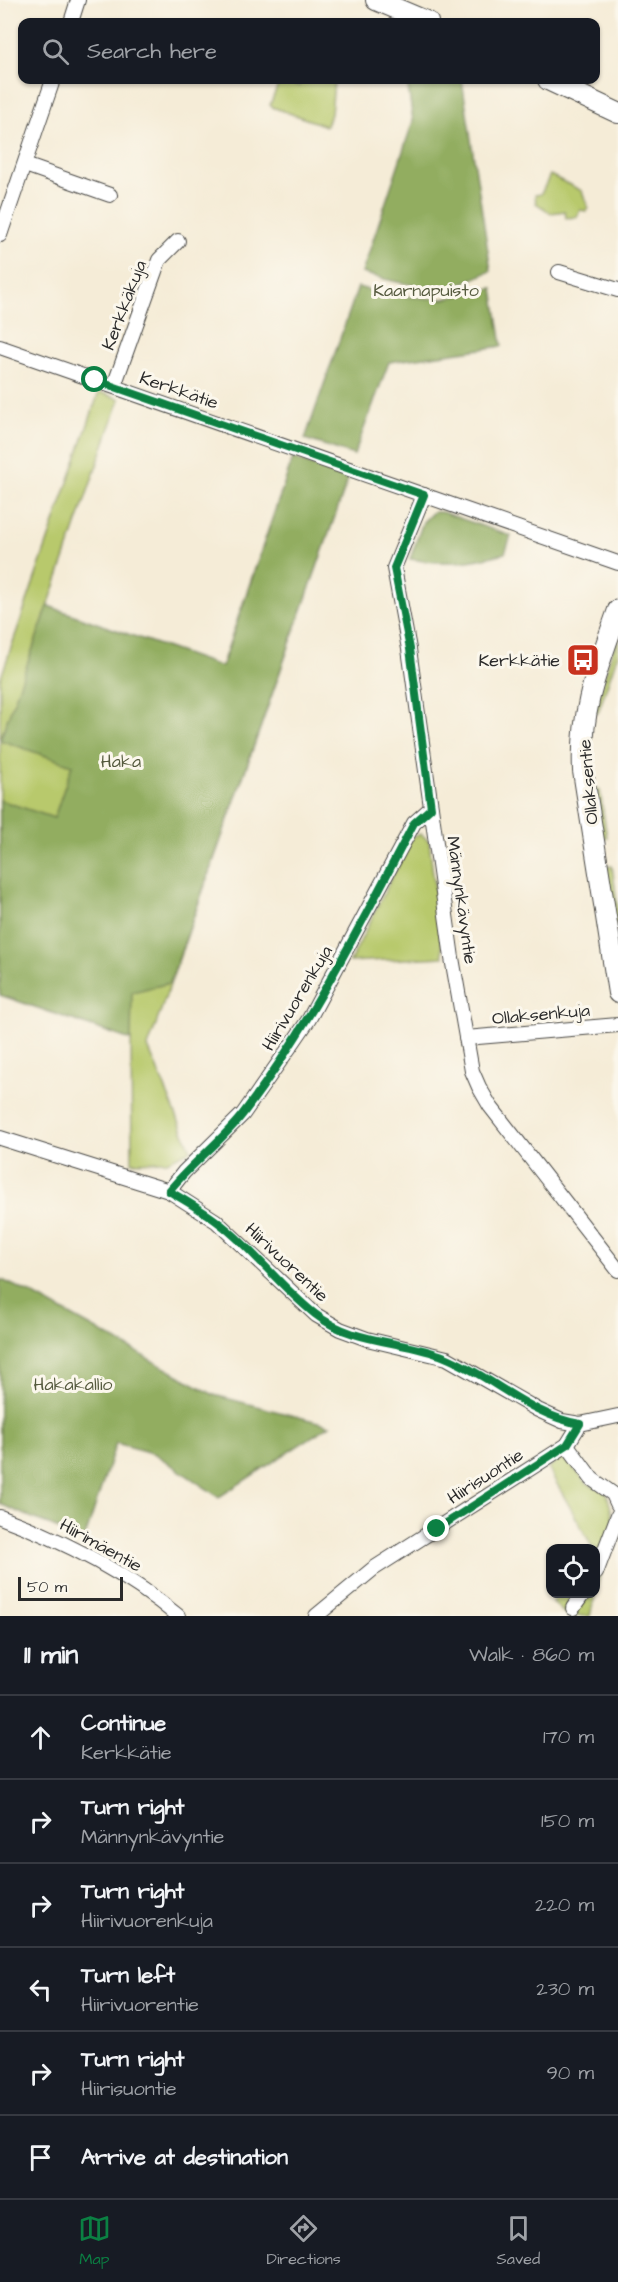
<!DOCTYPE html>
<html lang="en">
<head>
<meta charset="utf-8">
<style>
  :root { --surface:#171b24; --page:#242831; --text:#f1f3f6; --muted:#9ea1a6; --line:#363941; --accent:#0b8043 }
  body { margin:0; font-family:"Architects Daughter",sans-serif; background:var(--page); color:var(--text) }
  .controls { position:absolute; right:18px; bottom:18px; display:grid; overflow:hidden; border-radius:12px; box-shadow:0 2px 4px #0004 }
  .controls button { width:54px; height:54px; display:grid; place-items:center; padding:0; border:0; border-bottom:2px solid var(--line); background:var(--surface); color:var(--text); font:30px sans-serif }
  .scale { position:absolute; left:18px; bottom:15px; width:105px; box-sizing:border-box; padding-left:6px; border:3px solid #2b2b2b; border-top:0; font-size:16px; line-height:21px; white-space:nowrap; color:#2b2b2b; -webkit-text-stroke:4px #fbf7ec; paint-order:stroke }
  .stop { position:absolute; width:18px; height:18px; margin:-14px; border:4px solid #0b8043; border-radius:50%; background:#fff }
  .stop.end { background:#0b8043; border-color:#fff; box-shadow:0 2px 6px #0008 }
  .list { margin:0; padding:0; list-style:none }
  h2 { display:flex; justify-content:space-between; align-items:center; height:78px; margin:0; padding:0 24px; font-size:26px }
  h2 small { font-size:20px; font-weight:400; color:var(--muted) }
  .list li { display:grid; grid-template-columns:39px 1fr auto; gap:18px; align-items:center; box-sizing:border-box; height:84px; padding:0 24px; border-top:2px solid var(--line) }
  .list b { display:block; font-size:22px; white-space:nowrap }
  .list p { margin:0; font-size:20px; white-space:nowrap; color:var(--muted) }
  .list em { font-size:20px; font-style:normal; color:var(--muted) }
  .icon { flex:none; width:33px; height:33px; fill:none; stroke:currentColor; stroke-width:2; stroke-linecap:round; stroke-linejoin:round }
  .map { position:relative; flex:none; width:618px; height:1616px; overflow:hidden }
  .search { position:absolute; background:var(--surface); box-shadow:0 2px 4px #0004; left:18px; right:18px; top:18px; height:66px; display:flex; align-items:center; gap:15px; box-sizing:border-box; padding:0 21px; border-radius:12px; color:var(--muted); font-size:22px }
  .sheet { height:582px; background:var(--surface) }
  nav { display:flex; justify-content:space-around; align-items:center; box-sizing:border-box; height:84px; border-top:2px solid var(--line); background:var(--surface); font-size:16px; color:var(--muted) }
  nav a { display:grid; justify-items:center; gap:3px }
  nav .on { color:var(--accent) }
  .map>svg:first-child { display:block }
  .green { fill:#b8c96c; stroke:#727a4c; stroke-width:1.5 }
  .forest { fill:#92ad60; stroke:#5e6c46; stroke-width:1.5 }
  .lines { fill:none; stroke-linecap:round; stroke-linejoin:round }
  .street-casing { stroke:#494845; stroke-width:16 }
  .secondary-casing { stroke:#494845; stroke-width:22 }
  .street { stroke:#fff; stroke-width:14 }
  .secondary { stroke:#fff; stroke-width:20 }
  .route { stroke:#0b8043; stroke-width:8 }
  .labels { text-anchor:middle; stroke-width:6; stroke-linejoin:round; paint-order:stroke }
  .park-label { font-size:18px; fill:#555a3e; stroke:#fbf7ec }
  .street-label { font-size:18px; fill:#2b2b2b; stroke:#fbf7ec }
  .poi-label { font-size:18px; fill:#2b2b2b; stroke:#fbf7ec; text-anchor:end }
</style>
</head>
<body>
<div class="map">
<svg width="618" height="1616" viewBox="0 0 618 1616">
  <rect width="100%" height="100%" fill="#fbf7ec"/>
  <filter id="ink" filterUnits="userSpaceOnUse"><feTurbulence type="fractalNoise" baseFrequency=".0167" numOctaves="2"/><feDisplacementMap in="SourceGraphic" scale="12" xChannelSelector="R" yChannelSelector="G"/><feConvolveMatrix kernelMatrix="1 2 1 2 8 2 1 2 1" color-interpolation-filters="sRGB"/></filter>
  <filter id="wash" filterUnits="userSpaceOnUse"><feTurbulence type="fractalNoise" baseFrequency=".008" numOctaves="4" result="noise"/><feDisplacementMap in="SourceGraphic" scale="24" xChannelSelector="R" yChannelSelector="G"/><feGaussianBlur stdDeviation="1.35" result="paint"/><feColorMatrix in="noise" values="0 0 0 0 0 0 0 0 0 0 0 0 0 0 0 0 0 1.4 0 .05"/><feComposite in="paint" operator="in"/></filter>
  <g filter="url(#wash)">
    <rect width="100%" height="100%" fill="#f5ecd7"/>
    <!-- green -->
    <g class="green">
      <path d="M280 80 299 86 301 80H327L334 82 331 114 326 126 272 107 270 105Z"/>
      <path d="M550 175 582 191 588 207 586 211 580 210 577 217 566 218 565 211 551 213 536 203 535 195 541 194Z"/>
      <path d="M99 392 120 399 48 606 221 667 293 458 348 479 148 1047 191 1150 167 1161 132 1162 131 1040 0 995V680Z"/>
      <path d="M618 633V653L598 713H593Z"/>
      <path d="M593 789 600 790 607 838H600Z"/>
      <path d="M421 834 429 841 443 957 350 962 412 837Z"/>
      <path d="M612 866 618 909V925L614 922 605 867Z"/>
      <path d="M563 1457 587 1483 607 1493 616 1530 606 1551 590 1616H567L552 1601 560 1594H596V1548H593L548 1468Z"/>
    </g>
    <!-- forest -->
    <g class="forest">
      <path d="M407 80H462L491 271C478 276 464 284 451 286 421 289 390 281 362 273L413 121Z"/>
      <path d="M358 287 387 295 443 299 493 288 502 346 389 362 354 455 305 439Z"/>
      <path d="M293 458 348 479 170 983 132 992 131 1040 0 995V800L54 818 72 765 0 740 48 606 222 667Z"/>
      <path d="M433 512H442L511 536 505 553C469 563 447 565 410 559L423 522Z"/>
      <path d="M0 1279 32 1294 214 1395 330 1425 219 1497 155 1454 116 1443 84 1540 0 1504Z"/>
    </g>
  </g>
  <g filter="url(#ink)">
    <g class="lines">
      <defs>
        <g id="street">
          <path d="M71 22 78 0"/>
          <path d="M25 165 110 195"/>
          <path d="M0 235 53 80"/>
          <path d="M559 272 618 290"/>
          <path d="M0 347 618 563"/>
          <path d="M114 386 159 260 178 241"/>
          <path d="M424 495 394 568 409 649 452 958 472 1071 479 1087 490 1106 618 1270"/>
          <path d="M466 1038 618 1025"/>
          <path d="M0 1138 169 1191 216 1221 316 1315 340 1329 367 1339 447 1358 538 1410 562 1421 580 1424 618 1416"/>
          <path d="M169 1191 184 1172 243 1114 294 1041 309 1019 414 823 431 808"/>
          <path d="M567 1445 592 1479 613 1494 618 1505"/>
          <path d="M0 1517C65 1541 125 1572 178 1616"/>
          <path d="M596 1573 618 1515"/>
          <path d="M573 1608 583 1594"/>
          <path d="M316 1616 373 1569 567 1445 580 1424"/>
        </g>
        <g id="secondary">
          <path d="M376 0 428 22"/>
          <path d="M548 80 618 113"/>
          <path d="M618 610C598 668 580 708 583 771L618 993"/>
        </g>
      </defs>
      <!-- street casing -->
      <use href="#street" class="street-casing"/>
      <!-- secondary casing -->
      <use href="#secondary" class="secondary-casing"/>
      <!-- street -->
      <use href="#street" class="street"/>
      <!-- secondary -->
      <use href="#secondary" class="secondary"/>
    </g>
  </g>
  <g class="lines" filter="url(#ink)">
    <!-- route -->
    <path class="route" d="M95 380 424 495 394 568 410 649 431 808 414 823C362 922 312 1022 245 1111 223 1141 192 1162 169 1191 184 1200 200 1209 215 1220 252 1247 279 1286 315 1314 353 1344 402 1340 445 1357 492 1376 529 1415 580 1424L567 1445 437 1529"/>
  </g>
  <!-- icons -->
  <defs>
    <symbol id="bus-square" viewBox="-11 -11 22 22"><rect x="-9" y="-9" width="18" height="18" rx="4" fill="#c8321e" stroke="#fbf7ec"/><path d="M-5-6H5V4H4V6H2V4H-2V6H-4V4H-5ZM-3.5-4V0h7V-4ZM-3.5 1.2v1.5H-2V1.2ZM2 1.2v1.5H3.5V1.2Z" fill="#fff"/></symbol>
  </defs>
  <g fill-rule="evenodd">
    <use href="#bus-square" x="564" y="641" width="38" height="38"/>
  </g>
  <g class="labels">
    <!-- park labels -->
    <g class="park-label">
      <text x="426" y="296">Kaarnapuisto</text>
      <text x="121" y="767">Haka</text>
      <text x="73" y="1390">Hakakallio</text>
    </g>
    <!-- street labels -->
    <g class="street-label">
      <text transform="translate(124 305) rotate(-69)" y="6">Kerkkäkuja</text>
      <text transform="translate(179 390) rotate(19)" y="6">Kerkkätie</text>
      <text transform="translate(588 782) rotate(-95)" y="6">Ollaksentie</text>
      <text transform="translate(462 900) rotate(82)" y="6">Männynkävyntie</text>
      <text transform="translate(297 998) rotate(-59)" y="6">Hiirivuorenkuja</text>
      <text transform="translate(541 1014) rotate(-5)" y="6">Ollaksenkuja</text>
      <text transform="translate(287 1262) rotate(43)" y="6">Hiirivuorentie</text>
      <text transform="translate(485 1476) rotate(-33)" y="6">Hiirisuontie</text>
      <text transform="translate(101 1545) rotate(29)" y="6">Hiirimäentie</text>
    </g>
    <!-- poi labels -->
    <g class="poi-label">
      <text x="560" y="666">Kerkkätie</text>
    </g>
  </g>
</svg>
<div class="controls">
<button><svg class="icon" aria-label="locate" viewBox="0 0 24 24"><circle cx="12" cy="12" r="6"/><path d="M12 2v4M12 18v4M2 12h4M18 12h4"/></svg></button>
</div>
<div class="scale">50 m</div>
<div class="stop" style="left:95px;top:380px"></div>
<div class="stop end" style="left:437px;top:1529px"></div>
<div class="search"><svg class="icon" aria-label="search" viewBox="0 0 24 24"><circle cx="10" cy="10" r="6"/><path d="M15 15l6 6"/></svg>Search here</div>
</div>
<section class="sheet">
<h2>11 min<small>Walk · 860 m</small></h2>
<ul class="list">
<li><svg class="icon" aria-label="ahead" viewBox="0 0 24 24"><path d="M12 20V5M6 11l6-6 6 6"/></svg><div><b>Continue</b><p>Kerkkätie</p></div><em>170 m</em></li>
<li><svg class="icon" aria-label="right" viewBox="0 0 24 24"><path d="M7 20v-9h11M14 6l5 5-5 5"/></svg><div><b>Turn right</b><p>Männynkävyntie</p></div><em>150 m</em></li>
<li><svg class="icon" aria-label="right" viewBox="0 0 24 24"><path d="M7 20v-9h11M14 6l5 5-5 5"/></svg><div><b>Turn right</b><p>Hiirivuorenkuja</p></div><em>220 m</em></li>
<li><svg class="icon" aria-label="left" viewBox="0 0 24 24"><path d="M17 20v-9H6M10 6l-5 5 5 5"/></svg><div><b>Turn left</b><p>Hiirivuorentie</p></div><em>230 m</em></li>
<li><svg class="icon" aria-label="right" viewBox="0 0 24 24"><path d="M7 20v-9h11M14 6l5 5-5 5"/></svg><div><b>Turn right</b><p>Hiirisuontie</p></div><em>90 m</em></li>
<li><svg class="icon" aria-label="arrive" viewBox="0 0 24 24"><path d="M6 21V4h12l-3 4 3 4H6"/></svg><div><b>Arrive at destination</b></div></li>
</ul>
</section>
<nav>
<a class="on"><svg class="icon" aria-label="map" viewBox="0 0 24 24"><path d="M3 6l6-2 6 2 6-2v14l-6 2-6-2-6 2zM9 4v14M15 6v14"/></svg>Map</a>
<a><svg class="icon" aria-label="directions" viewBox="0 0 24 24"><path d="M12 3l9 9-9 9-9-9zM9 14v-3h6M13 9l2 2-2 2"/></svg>Directions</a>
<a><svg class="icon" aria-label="saved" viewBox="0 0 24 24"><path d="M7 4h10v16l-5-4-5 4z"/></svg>Saved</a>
</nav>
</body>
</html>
